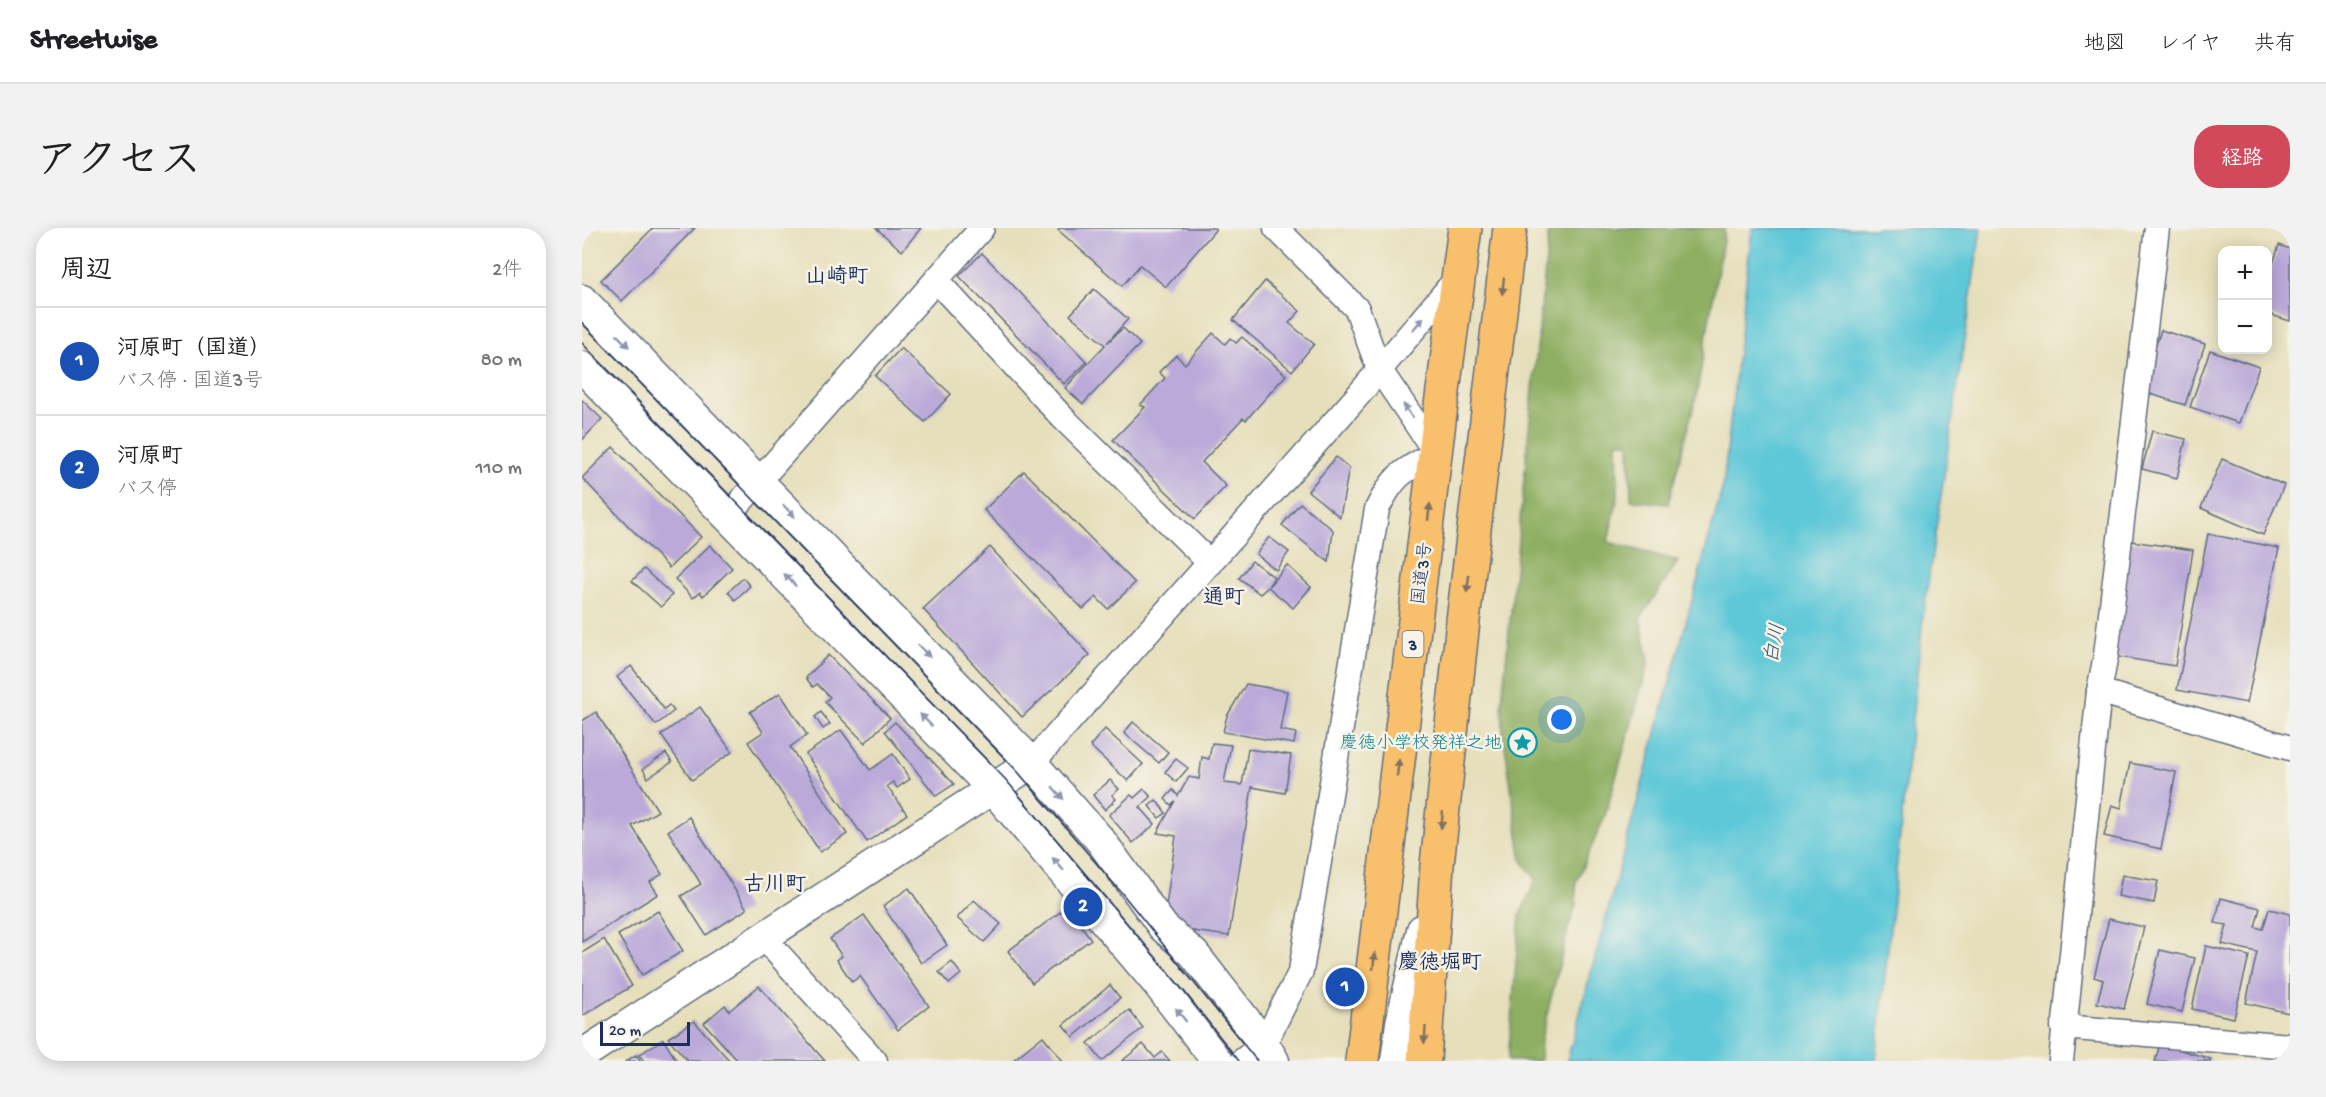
<!DOCTYPE html>
<html lang="ja">
<head>
<meta charset="utf-8">
<style>
  :root { --surface:#fff; --page:#f2f2f2; --text:#202124; --muted:#757577; --line:#e0e0e0; --accent:#d1495b }
  body { margin:0; font-family:"Gochi Hand","Klee One",sans-serif; background:var(--page); color:var(--text) }
  .controls { position:absolute; right:18px; top:18px; display:grid; overflow:hidden; border-radius:12px; box-shadow:0 3px 15px #0003 }
  .controls button { width:54px; height:54px; display:grid; place-items:center; padding:0; border:0; border-bottom:2px solid var(--line); background:var(--surface); color:var(--text); font:30px sans-serif }
  .scale { position:absolute; left:18px; bottom:15px; width:90px; box-sizing:border-box; padding-left:6px; border:3px solid #1b2f5e; border-top:0; font-size:16px; line-height:21px; white-space:nowrap; color:#1b2f5e; -webkit-text-stroke:4px #f7f3e8; paint-order:stroke }
  .you { position:absolute; left:980px; top:492px; width:21px; height:21px; margin:-15px; border:4px solid #fff; border-radius:50%; background:#1a73e8; box-shadow:0 0 0 9px #1a73e833 }
  .badge { display:grid; place-items:center; width:39px; height:39px; border-radius:50%; background:var(--accent); color:#fff; font-size:20px; font-weight:700 }
  .pin { position:absolute; translate:-50% -50%; border:3px solid #fff; box-shadow:0 2px 6px #0006 }
  .list { margin:0; padding:0; list-style:none }
  h2 { display:flex; justify-content:space-between; align-items:center; height:78px; margin:0; padding:0 24px; font-size:26px }
  h2 small { font-size:20px; font-weight:400; color:var(--muted) }
  .list li { display:grid; grid-template-columns:39px 1fr auto; gap:18px; align-items:center; box-sizing:border-box; height:108px; padding:0 24px; border-top:2px solid var(--line) }
  .list b { display:block; font-size:22px; white-space:nowrap }
  .list p { margin:0; font-size:20px; white-space:nowrap; color:var(--muted) }
  .list em { font-size:20px; font-style:normal; color:var(--muted) }
  .map { position:relative; flex:none; width:1708px; height:833px; overflow:hidden; border-radius:24px }
  header { display:flex; align-items:center; gap:36px; box-sizing:border-box; height:84px; padding:0 30px; background:var(--surface); border-bottom:2px solid var(--line) }
  header strong { font-size:28px }
  nav { display:flex; gap:33px; margin-inline-start:auto; font-size:21px }
  .intro { display:flex; align-items:center; justify-content:space-between; box-sizing:border-box; height:144px; padding:0 36px }
  h1 { margin:0; font-size:42px }
  .button { padding:15px 27px; border-radius:24px; background:var(--accent); color:#fff; font-size:21px; font-weight:700 }
  main { display:flex; gap:36px; padding:0 36px }
  aside { flex:1; background:var(--surface); border-radius:24px; box-shadow:0 3px 15px #0003 }
  .map>svg:first-child { display:block }
  .forest { fill:#8eaf62; stroke:#546f60; stroke-width:1.5 }
  .water { fill:#5ec8d8; stroke:#3c7c9b; stroke-width:1.5 }
  .building { fill:#baa9d9 }
  .lines { fill:none; stroke-linecap:round; stroke-linejoin:round }
  .minor-casing { stroke:#626d7f; stroke-width:27 }
  .tertiary-casing { stroke:#626d7f; stroke-width:33 }
  .trunk-casing { stroke:#626d7f; stroke-width:36 }
  .minor { stroke:#fff; stroke-width:24 }
  .tertiary { stroke:#fff; stroke-width:30 }
  .trunk { stroke:#f8bf6c; stroke-width:33 }
  .tram { stroke:#1b2f5e; stroke-width:1.5 }
  .oneway { fill:#7e7064 }
  .oneway2 { fill:#8d97ae }
  .labels { text-anchor:middle; stroke-width:5; stroke-linejoin:round; paint-order:stroke }
  .shield { fill:#f7f3e8; stroke:#5d6a87; stroke-width:1.5 }
  .shield-label { font-size:16px; font-weight:bold; fill:#1b2f5e }
  .street-label { font-size:18px; fill:#1b2f5e; stroke:#f7f3e8 }
  .culture-label { font-size:18px; fill:#0d838f; stroke:#f7f3e8; text-anchor:end }
  .water-label { font-size:20px; font-style:italic; fill:#2c557c; stroke:#f7f3e8 }
  .quarter-label { font-size:21px; font-weight:bold; fill:#1b2f5e; stroke:#f7f3e8 }
</style>
</head>
<body>
<header>
<strong>Streetwise</strong>
<nav><a>地図</a><a>レイヤ</a><a>共有</a></nav>
</header>
<div class="intro"><h1>アクセス</h1><a class="button">経路</a></div>
<main>
<aside>
<h2>周辺<small>2件</small></h2>
<ul class="list">
<li><span class="badge" style="background:#1a4fb4">1</span><div><b>河原町（国道）</b><p>バス停 · 国道3号</p></div><em>80 m</em></li>
<li><span class="badge" style="background:#1a4fb4">2</span><div><b>河原町</b><p>バス停</p></div><em>110 m</em></li>
</ul>
</aside>
<div class="map">
<svg width="1708" height="833" viewBox="0 0 1708 833">
  <rect width="100%" height="100%" fill="#f7f3e8"/>
  <filter id="ink" filterUnits="userSpaceOnUse"><feTurbulence type="fractalNoise" baseFrequency=".0167" numOctaves="2"/><feDisplacementMap in="SourceGraphic" scale="12" xChannelSelector="R" yChannelSelector="G"/><feConvolveMatrix kernelMatrix="1 2 1 2 8 2 1 2 1" color-interpolation-filters="sRGB"/></filter>
  <filter id="wash" filterUnits="userSpaceOnUse"><feTurbulence type="fractalNoise" baseFrequency=".008" numOctaves="4" result="noise"/><feDisplacementMap in="SourceGraphic" scale="24" xChannelSelector="R" yChannelSelector="G"/><feGaussianBlur stdDeviation="1.35" result="paint"/><feColorMatrix in="noise" values="0 0 0 0 0 0 0 0 0 0 0 0 0 0 0 0 0 1.4 0 .05"/><feComposite in="paint" operator="in"/></filter>
  <g filter="url(#wash)">
    <rect width="100%" height="100%" fill="#e6dfbb"/>
    <!-- forest -->
    <path class="forest" d="M967 0H1143L1114 169 1086 276 1049 272 1047 214H1035L1036 268 1026 314 1096 333 1058 391 1067 433 1023 588 994 654V677L986 701 959 811 958 833H926L938 687 954 651 940 633 921 505 920 474Z"/>
    <!-- water -->
    <path class="water" d="M1170 0H1399L1341 388 1294 833H985L1141 258Z"/>
    <g id="blocks">
      <!-- building -->
      <g class="building">
        <path d="M71 0H113L40 73 19 52Z"/>
        <path d="M294 0H339L320 23Z"/>
        <path d="M478 0H632L634 1 584 59 558 37 540 58 476 2Z"/>
        <path d="M1697 17 1708 21V93L1686 86V44L1688 45Z"/>
        <path d="M400 25 505 134 482 156 377 48Z"/>
        <path d="M683 53 718 83 707 95 732 116 710 143 651 92Z"/>
        <path d="M512 61 546 91 525 115 541 100 558 116 501 176 483 160 523 117 488 87Z"/>
        <path d="M1579 102 1623 116 1603 177 1559 163Z"/>
        <path d="M631 105 643 116 648 110 654 115 660 109 704 147 664 192 661 190 620 234 644 258 613 291 531 212 563 179 558 177 583 150 577 144 594 127 603 136Z"/>
        <path d="M319 120 369 166 343 194 293 148Z"/>
        <path d="M1628 122 1677 139 1657 195 1608 179Z"/>
        <path d="M0 172 20 191 0 212Z"/>
        <path d="M1570 203 1604 211 1595 250 1560 241Z"/>
        <path d="M31 219 119 309 87 340 0 250Z"/>
        <path d="M754 229 767 240 758 289 726 263Z"/>
        <path d="M1640 231 1702 257 1681 307 1619 280Z"/>
        <path d="M442 243 553 355 526 381 514 369 501 381 402 282Z"/>
        <path d="M718 275 751 302 747 334 700 297Z"/>
        <path d="M1626 306 1697 320 1665 475 1595 462Z"/>
        <path d="M687 309 707 324 694 342 674 326Z"/>
        <path d="M1542 312 1611 322 1593 438 1524 427Z"/>
        <path d="M128 317 150 340 121 368 118 364 111 370 93 351Z"/>
        <path d="M408 319 508 427 440 489 341 381Z"/>
        <path d="M670 333 692 349 686 359 678 366 657 350Z"/>
        <path d="M705 337 729 359 711 380 686 359Z"/>
        <path d="M62 341 90 367 79 379 50 353Z"/>
        <path d="M161 350 168 358 153 372 146 364Z"/>
        <path d="M246 427 308 490 283 515 243 474 248 469 235 456 231 459 224 450Z"/>
        <path d="M49 438 82 481 87 477 92 483 74 497 35 449Z"/>
        <path d="M664 456 705 463 698 502 714 505 712 516 641 504 645 488Z"/>
        <path d="M198 465 225 507 208 519 265 606 238 624 166 514 181 504 168 484Z"/>
        <path d="M118 479 150 524 110 552 79 507Z"/>
        <path d="M14 484 76 583 50 598 80 646 68 654 76 666 0 714V493Z"/>
        <path d="M239 484 248 496 241 501 233 489Z"/>
        <path d="M313 494 372 556 354 568 303 503Z"/>
        <path d="M551 494 586 524 577 535 542 505Z"/>
        <path d="M523 501 561 536 546 553 508 518Z"/>
        <path d="M259 502 288 542 311 526 328 551 315 560 311 554 305 558 325 586 285 614 224 526Z"/>
        <path d="M630 515 649 517 642 555 660 557 666 521 709 527 703 565 670 559 647 708 581 699 594 608 575 605 593 573 589 577 583 571 591 562 596 568 607 549 617 551 620 529 627 531Z"/>
        <path d="M84 525 90 534 66 550 61 541Z"/>
        <path d="M594 531 606 540 594 554 583 544Z"/>
        <path d="M1548 535 1594 544 1579 621 1522 608 1530 577 1539 580Z"/>
        <path d="M528 552 537 561 530 567 534 571 523 582 511 567Z"/>
        <path d="M562 561 569 569 558 579 573 596 551 615 527 587 549 567 552 570Z"/>
        <path d="M574 572 584 585 577 590 567 578Z"/>
        <path d="M107 589 165 681 124 707 99 668 119 656 86 603Z"/>
        <path d="M1540 647 1576 653 1572 675 1536 668Z"/>
        <path d="M327 660 365 717 339 735 301 678Z"/>
        <path d="M1639 670 1678 680 1673 699 1681 701 1687 681 1708 686 1707 785 1664 775 1675 724 1640 716 1645 697 1633 695Z"/>
        <path d="M392 672 419 696 402 714 375 690Z"/>
        <path d="M485 679 509 711 450 755 426 723Z"/>
        <path d="M76 683 101 723 60 747 36 707Z"/>
        <path d="M282 687 347 778 316 802 278 748 270 754 255 732 260 728 248 711Z"/>
        <path d="M1527 691 1562 699 1542 781 1515 775 1521 752 1512 749Z"/>
        <path d="M22 711 50 758 0 788V725Z"/>
        <path d="M1624 718 1667 728 1652 790 1610 781Z"/>
        <path d="M1578 722 1613 730 1600 784 1565 776Z"/>
        <path d="M370 734 379 746 367 756 357 744Z"/>
        <path d="M528 757 538 770 491 809 481 797Z"/>
        <path d="M177 758 243 833H156L122 795 143 777 147 783Z"/>
        <path d="M547 782 561 800 520 833 506 815Z"/>
        <path d="M112 793 148 833H106L86 810Z"/>
        <path d="M461 808 481 833H430Z"/>
        <path d="M81 811 95 833H62L57 827Z"/>
        <path d="M561 816 573 830 580 824 588 833H540Z"/>
        <path d="M1578 816 1629 831 1628 833H1573Z"/>
        <path d="M54 827 59 833H44Z"/>
      </g>
    </g>
  </g>
  <g filter="url(#ink)">
    <use href="#blocks" fill-opacity="0" stroke="#626d7f" stroke-width="1.5"/>
    <g class="lines">
      <defs>
        <g id="minor">
          <path d="M354 52 480 189 628 335"/>
          <path d="M146 288 400 0"/>
          <path d="M1517 463 1708 520"/>
          <path d="M450 535 773 171 876 49"/>
          <path d="M182 710 293 833"/>
          <path d="M1481 799 1708 818"/>
          <path d="M660 833 682 816 719 743 795 281C813 245 820 244 854 225L797 141 775 81 694 0"/>
          <path d="M1479 833 1517 463 1524 427 1575 0"/>
        </g>
        <g id="tertiary">
          <path d="M0 72 450 535 519 613 581 699 612 726 682 816 692 833"/>
          <path d="M0 139 411 561 575 755 635 833"/>
          <path d="M0 827 450 535"/>
          <path d="M814 833 819 795 840 702"/>
        </g>
        <g id="trunk">
          <path d="M780 833 858 185 883 0"/>
          <path d="M842 833 855 637 881 393 928 0"/>
        </g>
      </defs>
      <!-- minor casing -->
      <use href="#minor" class="minor-casing"/>
      <!-- tertiary casing -->
      <use href="#tertiary" class="tertiary-casing"/>
      <!-- trunk casing -->
      <use href="#trunk" class="trunk-casing"/>
      <!-- minor -->
      <use href="#minor" class="minor"/>
      <!-- tertiary -->
      <use href="#tertiary" class="tertiary"/>
      <!-- trunk -->
      <use href="#trunk" class="trunk"/>
      <!-- tram -->
      <g class="tram">
        <path d="M0 95 436 544 539 664 675 833"/>
        <path d="M0 115 424 552 601 762 657 833"/>
      </g>
    </g>
    <!-- one-way arrows -->
    <defs><path id="oneway-solid" d="M-6-.8H1V-3.2L6.5 0L1 3.2V.8H-6Z" transform="scale(1.5)"/></defs>
    <g class="oneway">
      <use href="#oneway-solid" transform="translate(921 58) rotate(96)"/>
      <use href="#oneway-solid" transform="translate(847 284) rotate(-83)"/>
      <use href="#oneway-solid" transform="translate(886 356) rotate(97)"/>
      <use href="#oneway-solid" transform="translate(816 540) rotate(-83)"/>
      <use href="#oneway-solid" transform="translate(860 592) rotate(96)"/>
      <use href="#oneway-solid" transform="translate(792 733) rotate(-83)"/>
      <use href="#oneway-solid" transform="translate(843 807) rotate(94)"/>
    </g>
    <g class="oneway2">
      <use href="#oneway-solid" transform="translate(836 96) rotate(-49)"/>
      <use href="#oneway-solid" transform="translate(41 113) rotate(45)"/>
      <use href="#oneway-solid" transform="translate(826 183) rotate(-124)"/>
      <use href="#oneway-solid" transform="translate(207 283) rotate(46)"/>
      <use href="#oneway-solid" transform="translate(208 352) rotate(-134)"/>
      <use href="#oneway-solid" transform="translate(342 423) rotate(46)"/>
      <use href="#oneway-solid" transform="translate(344 492) rotate(-134)"/>
      <use href="#oneway-solid" transform="translate(476 565) rotate(49)"/>
      <use href="#oneway-solid" transform="translate(476 636) rotate(-131)"/>
      <use href="#oneway-solid" transform="translate(599 787) rotate(-128)"/>
    </g>
  </g>
  <!-- icons -->
  <defs>
    <symbol id="sight-ring" viewBox="-11 -11 22 22"><circle r="9.5" fill="#f7f3e8" stroke="#0f9aa8" stroke-width="1.5"/><path d="M0-6L1.8-2.2L6-1.7L2.9 1.2L3.7 5.4L0 3.3L-3.7 5.4L-2.9 1.2L-6-1.7L-1.8-2.2Z" fill="#0f9aa8"/></symbol>
  </defs>
  <g fill-rule="evenodd">
    <use href="#sight-ring" x="924" y="498" width="33" height="33"/>
  </g>
  <g class="labels">
    <!-- shield labels -->
    <rect class="shield" x="820.5" y="403" width="21" height="26" rx="4.5"/>
    <g class="shield-label">
      <text x="831" y="422">3</text>
    </g>
    <!-- street labels -->
    <g class="street-label">
      <text transform="translate(839 345) rotate(-83)" y="6">国道3号</text>
    </g>
    <!-- culture labels -->
    <g class="culture-label">
      <text x="920" y="520">慶徳小学校発祥之地</text>
    </g>
    <!-- water labels -->
    <g class="water-label">
      <text transform="translate(1191 415) rotate(-80)" y="7">白川</text>
    </g>
    <!-- quarter labels -->
    <g class="quarter-label">
      <text x="255" y="54">山崎町</text>
      <text x="642" y="375">通町</text>
      <text x="193" y="662">古川町</text>
      <text x="858" y="740">慶徳堀町</text>
    </g>
  </g>
</svg>
<div class="controls">
<button>+</button>
<button>−</button>
</div>
<div class="scale">20 m</div>
<div class="you"></div>
<div class="pin badge" style="left:763px;top:759px;background:#1a4fb4">1</div>
<div class="pin badge" style="left:501px;top:679px;background:#1a4fb4">2</div>
</div>
</main>
</body>
</html>
